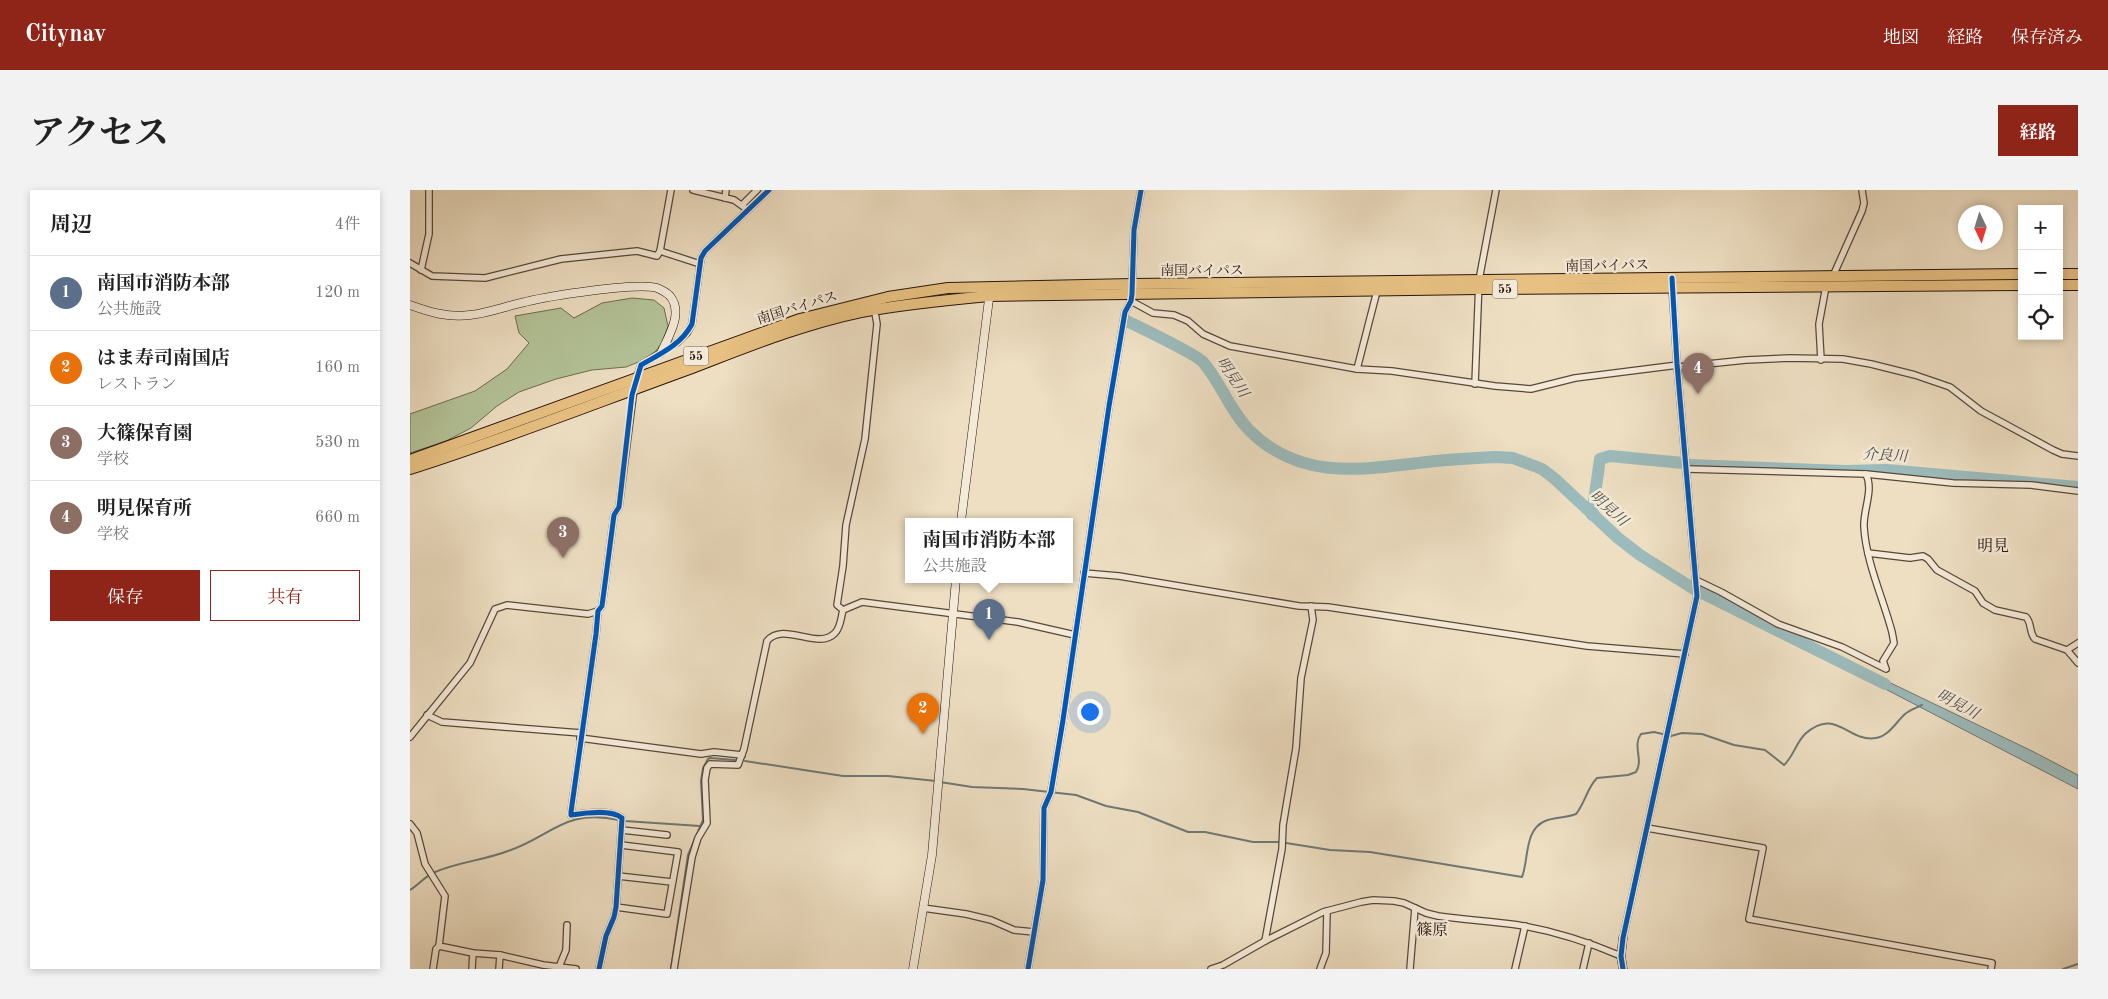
<!DOCTYPE html>
<html lang="ja">
<head>
<meta charset="utf-8">
<style>
  :root { --surface:#fff; --page:#f2f2f2; --text:#222; --muted:#767676; --line:#e0e0e0; --accent:#8f2418 }
  body { margin:0; font-family:"Old Standard TT","Noto Serif JP",serif; background:var(--page); color:var(--text) }
  .controls { position:absolute; right:15px; top:15px; display:grid; overflow:hidden; border-radius:0px; box-shadow:0 2px 8px #0003 }
  .controls button { width:45px; height:45px; display:grid; place-items:center; padding:0; border:0; border-bottom:1px solid var(--line); background:var(--surface); color:var(--text); font:25px sans-serif }
  .compass { position:absolute; left:1548px; top:15px; width:45px; height:45px; border-radius:50%; background:var(--surface); box-shadow:0 2px 8px #0003; rotate:176deg }
  .you { position:absolute; left:679px; top:521px; width:18px; height:18px; margin:-12px; border:4px solid #fff; border-radius:50%; background:#1a73e8; box-shadow:0 0 0 8px #1a73e833 }
  .badge { display:grid; place-items:center; width:32px; height:32px; border-radius:50%; background:var(--accent); color:#fff; font-size:16px; font-weight:700 }
  .pin { position:absolute; translate:-50% -41px; filter:drop-shadow(0 1px 2px #0008) }
  .pin::after { content:''; position:absolute; top:26px; width:18px; height:15px; background:inherit; clip-path:polygon(0 0,100% 0,50% 100%) }
  .popup { position:absolute; left:495px; top:328px; width:168px; height:65px; box-sizing:border-box; display:grid; place-content:center; border-radius:0px; background:var(--surface); filter:drop-shadow(0 1px 4px #0005); font-size:16px; white-space:nowrap; color:var(--muted) }
  .popup b { font-size:19px; color:var(--text) }
  .popup::after { content:''; position:absolute; left:50%; top:100%; margin-left:-10px; border:10px solid transparent; border-top-color:var(--surface) }
  .list { margin:0; padding:0; list-style:none }
  h2 { display:flex; justify-content:space-between; align-items:center; height:65px; margin:0; padding:0 20px; font-size:21px }
  h2 small { font-size:16px; font-weight:400; color:var(--muted) }
  .list li { display:grid; grid-template-columns:32px 1fr auto; gap:15px; align-items:center; box-sizing:border-box; height:75px; padding:0 20px; border-top:1px solid var(--line) }
  .list b { display:block; font-size:19px; white-space:nowrap }
  .list p { margin:0; font-size:16px; white-space:nowrap; color:var(--muted) }
  .list em { font-size:16px; font-style:normal; color:var(--muted) }
  .actions { display:flex; gap:10px; padding:15px 20px }
  .actions a { flex:1; padding:11px 0; border:1px solid var(--accent); border-radius:0px; text-align:center; font-size:18px; color:var(--accent) }
  .actions .main { background:var(--accent); color:#fff }
  .icon { flex:none; width:28px; height:28px; fill:none; stroke:currentColor; stroke-width:2; stroke-linecap:round; stroke-linejoin:round }
  .map { position:relative; flex:none; width:1668px; height:779px; overflow:hidden; border-radius:0px }
  header { display:flex; align-items:center; gap:30px; box-sizing:border-box; height:70px; padding:0 25px; background:var(--accent); color:#fff }
  header strong { font-size:24px }
  nav { display:flex; gap:28px; margin-inline-start:auto; font-size:18px }
  .intro { display:flex; align-items:center; justify-content:space-between; box-sizing:border-box; height:120px; padding:0 30px }
  h1 { margin:0; font-size:35px }
  .button { padding:12px 22px; border-radius:0px; background:var(--accent); color:#fff; font-size:18px; font-weight:700 }
  main { display:flex; gap:30px; padding:0 30px }
  aside { flex:1; background:var(--surface); border-radius:0px; box-shadow:0 2px 8px #0003 }
  .map>svg:first-child { display:block }
  .green { fill:#b4c398; stroke:#6e6c51 }
  .water { fill:#9cbbbc; stroke:#6e7875 }
  .lines { fill:none; stroke-linecap:round; stroke-linejoin:round }
  .stream { stroke:#6e7875; stroke-width:2 }
  .river { stroke:#9cbbbc; stroke-width:12 }
  .street-casing { stroke:#5a4738; stroke-width:8 }
  .secondary-casing { stroke:#29140a; stroke-width:9 }
  .highway-casing { stroke:#29140a; stroke-width:12 }
  .street { stroke:#f4ead8; stroke-width:5.5 }
  .secondary { stroke:#f4ead8; stroke-width:8 }
  .highway { stroke:#e7c082; stroke-width:10 }
  .cycleway-casing { stroke:#f4ead8; stroke-width:8 }
  .cycleway { stroke:#0057b8; stroke-width:5 }
  .labels { text-anchor:middle; stroke-width:5; stroke-linejoin:round; paint-order:stroke }
  .shield { fill:#f4ead8; stroke:#665448; stroke-width:1 }
  .shield-label { font-size:12px; font-weight:bold; fill:#29140a }
  .street-label { font-size:14px; fill:#29140a; stroke:#f4ead8 }
  .water-label { font-size:15px; font-style:italic; fill:#514e48; stroke:#f4ead8 }
  .quarter-label { font-size:16px; fill:#29140a; stroke:#f4ead8 }
</style>
</head>
<body>
<header>
<strong>Citynav</strong>
<nav><a>地図</a><a>経路</a><a>保存済み</a></nav>
</header>
<div class="intro"><h1>アクセス</h1><a class="button">経路</a></div>
<main>
<aside>
<h2>周辺<small>4件</small></h2>
<ul class="list">
<li><span class="badge" style="background:#5c6f8a">1</span><div><b>南国市消防本部</b><p>公共施設</p></div><em>120 m</em></li>
<li><span class="badge" style="background:#e8710a">2</span><div><b>はま寿司南国店</b><p>レストラン</p></div><em>160 m</em></li>
<li><span class="badge" style="background:#8d6e63">3</span><div><b>大篠保育園</b><p>学校</p></div><em>530 m</em></li>
<li><span class="badge" style="background:#8d6e63">4</span><div><b>明見保育所</b><p>学校</p></div><em>660 m</em></li>
</ul>
<div class="actions"><a class="main">保存</a><a>共有</a></div>
</aside>
<div class="map">
<svg width="1668" height="779" viewBox="0 0 1668 779">
  <rect width="100%" height="100%" fill="#eedfc3"/>
  <filter id="stains"><feTurbulence type="fractalNoise" baseFrequency=".004" numOctaves="4"/><feColorMatrix values="0 0 0 0 .2 0 0 0 0 .09 0 0 0 0 .02 0 0 0 .5 -.17"/></filter>
  <radialGradient id="worn" r=".72"><stop offset=".6" stop-color="#630" stop-opacity="0"/><stop offset="1" stop-color="#630" stop-opacity=".3"/></radialGradient>
  <!-- green -->
  <path class="green" d="M222 108 244 110 254 118 258 136 252 153 241 167 216 177 182 180 146 189 109 202 87 216 61 238 36 251 0 263V224L65 201 97 179 119 153 109 143 105 126 151 118 164 128 192 113Z"/>
  <!-- water -->
  <path class="water" d="M1462 484 1622 561 1668 585V599L1456 489Z"/>
  <g class="lines">
    <!-- stream -->
    <g class="stream">
      <path d="M335 571 433 586H478L526 591"/>
      <path d="M530 592 562 597 613 599 666 605 696 616 728 622 778 642H795L843 652H870L920 660 960 662 1112 687C1119 669 1114 640 1135 631 1145 627 1156 628 1166 624 1175 613 1177 598 1187 588L1218 585 1226 582C1234 570 1222 556 1231 544L1244 542 1261 546 1272 543 1292 544 1324 555 1355 560 1374 575C1383 567 1386 553 1395 544 1426 516 1438 553 1466 548 1479 546 1486 532 1495 524 1500 520 1506 518 1512 515"/>
      <path d="M215 631 290 636"/>
      <path d="M0 700C9 695 16 685 25 682 48 672 75 670 98 661 142 646 155 618 209 630"/>
      <path d="M261 779 278 665 293 630 291 591 293 578 298 569 300 568 325 570"/>
      <path d="M1653 779 1668 774"/>
    </g>
    <!-- river -->
    <g class="river">
      <path d="M717 131C731 138 786 164 793 172 811 193 820 221 840 241 894 294 959 278 1026 271 1046 269 1066 268 1086 267L1103 268 1132 279 1145 289 1208 348 1230 365 1284 399 1475 494"/>
      <path d="M1280 275 1435 281 1477 280 1668 297"/>
      <path d="M1182 325 1190 269 1200 266 1273 273"/>
    </g>
    <defs>
      <g id="street">
        <path d="M261 0 250 61 290 74"/>
        <path d="M283 0 324 10 338 20"/>
        <path d="M315 8 316 0"/>
        <path d="M332 15 347 0"/>
        <path d="M0 73 22 86 75 88 151 69 227 61 247 66 250 61"/>
        <path d="M11 80 19 44V0"/>
        <path d="M1423 86 1452 21 1454 13 1452 0"/>
        <path d="M721 111 743 123 764 125 778 131 793 144 820 156 947 179 982 181 1085 196 1121 199 1165 188 1268 175"/>
        <path d="M1411 170 1409 134 1416 96"/>
        <path d="M1268 177 1336 170 1380 168 1433 169 1461 174 1505 185 1540 197 1571 221 1643 260 1652 264 1668 266"/>
        <path d="M947 179 967 101"/>
        <path d="M226 190 231 175 268 152 277 143 282 134 291 68 295 61 359 0"/>
        <path d="M1065 194 1069 90 1086 0"/>
        <path d="M1277 279 1456 284C1464 300 1453 320 1454 337 1456 372 1473 408 1482 442L1484 453 1473 471 1476 479 1432 457 1368 434 1311 402 1286 390"/>
        <path d="M1456 284 1543 293 1621 295 1668 301"/>
        <path d="M1458 363 1500 368 1513 366 1518 369 1527 380 1565 401 1573 413 1585 420 1616 427C1622 433 1619 443 1625 449L1657 460 1668 473"/>
        <path d="M674 383 709 386 889 416 918 417 1177 456 1275 464"/>
        <path d="M433 420 427 415 433 376 436 335 455 249 467 134 464 117"/>
        <path d="M433 420 452 412 608 432 665 445"/>
        <path d="M1657 460 1668 453"/>
        <path d="M17 525 32 532 171 543"/>
        <path d="M0 547 60 473 85 419 97 415 178 424 188 421"/>
        <path d="M170 548 291 564 304 562 332 565"/>
        <path d="M0 634 7 643 15 674 35 706 29 756 63 763 90 765 133 775 166 779"/>
        <path d="M1237 638 1353 658 1339 729 1582 773 1581 779"/>
        <path d="M212 640 257 645"/>
        <path d="M208 686 262 692"/>
        <path d="M206 717 257 724 268 662 211 655"/>
        <path d="M513 718 556 724 581 730 604 740 624 742"/>
        <path d="M1213 748 1287 406 1267 174 1262 95"/>
        <path d="M855 751 872 659 873 635 886 558 891 488 903 430 901 416"/>
        <path d="M149 777 156 760 157 735"/>
        <path d="M23 779 26 759 29 756"/>
        <path d="M62 779 63 763"/>
        <path d="M89 779 90 765"/>
        <path d="M189 779 196 746 204 727 206 717 212 628C201 619 174 623 161 625V622L186 444 188 421 192 416 204 325 209 317 224 199"/>
        <path d="M264 779 282 667 288 648 297 633 295 590 297 578 300 574 328 575 334 559 357 451C374 431 408 461 425 443 431 437 431 427 433 420"/>
        <path d="M618 779 633 690 634 618 641 602 653 530 699 216 715 122 721 111 722 104 724 40 731 0"/>
        <path d="M801 779 813 775 855 751 913 722 951 712 963 710 984 711 994 713 1016 723 1028 726C1055 730 1082 731 1108 735 1144 741 1178 752 1211 766"/>
        <path d="M910 779 916 763 917 721"/>
        <path d="M1000 779 1005 718"/>
        <path d="M1105 779 1115 736"/>
        <path d="M1173 779 1179 753"/>
      </g>
      <g id="secondary">
        <path d="M0 115C19 122 39 128 60 125 79 123 96 116 115 112 139 106 227 92 247 98 252 100 257 103 260 106 274 123 258 147 251 163"/>
        <path d="M551 331 580 101"/>
        <path d="M503 779 522 665 546 389"/>
        <path d="M1213 779 1211 766 1213 748"/>
      </g>
      <g id="highway">
        <path d="M1649 84H1668"/>
        <path d="M1649 95H1668"/>
        <path d="M0 270 390 129 478 107 538 98 722 94 1612 84"/>
        <path d="M0 279C95 249 188 212 282 178 337 157 393 134 451 122 493 114 536 110 579 106L1069 99 1612 95"/>
      </g>
    </defs>
    <!-- street casing -->
    <use href="#street" class="street-casing"/>
    <!-- secondary casing -->
    <use href="#secondary" class="secondary-casing"/>
    <!-- highway casing -->
    <use href="#highway" class="highway-casing"/>
    <!-- street -->
    <use href="#street" class="street"/>
    <!-- secondary -->
    <use href="#secondary" class="secondary"/>
    <!-- highway -->
    <use href="#highway" class="highway"/>
    <defs>
      <g id="cycleway">
        <path d="M189 779 196 746 204 727 206 717 212 628C201 619 174 623 161 625V622L186 444 188 421 192 416 204 325 209 317 222 205 231 175C250 164 271 155 282 134L291 68 295 61 359 0"/>
        <path d="M618 779 633 690 634 618 641 602 653 530 699 216 715 122 721 111 722 104 724 40 731 0"/>
        <path d="M1213 779 1211 766 1213 748 1287 406 1267 174 1262 88"/>
      </g>
    </defs>
    <!-- cycleway casing -->
    <use href="#cycleway" class="cycleway-casing"/>
    <!-- cycleway -->
    <use href="#cycleway" class="cycleway"/>
  </g>
  <g class="labels">
    <!-- shield labels -->
    <g class="shield">
      <rect x="1082.5" y="89.5" width="25" height="19" rx="4"/>
      <rect x="273.5" y="156.5" width="25" height="19" rx="4"/>
    </g>
    <g class="shield-label">
      <text x="1095" y="103">55</text>
      <text x="286" y="170">55</text>
    </g>
    <!-- street labels -->
    <g class="street-label">
      <text transform="translate(1197 75) rotate(-1)" y="5">南国バイパス</text>
      <text x="792" y="85">南国バイパス</text>
      <text transform="translate(387 117) rotate(-17)" y="5">南国バイパス</text>
    </g>
    <!-- water labels -->
    <g class="water-label">
      <text transform="translate(823 187) rotate(56)" y="5">明見川</text>
      <text transform="translate(1475 265) rotate(3)" y="5">介良川</text>
      <text transform="translate(1199 318) rotate(42)" y="5">明見川</text>
      <text transform="translate(1548 514) rotate(28)" y="5">明見川</text>
    </g>
    <!-- quarter labels -->
    <g class="quarter-label">
      <text x="1583" y="361">明見</text>
      <text x="1022" y="745">篠原</text>
    </g>
  </g>
  <rect width="100%" height="100%" filter="url(#stains)"/>
  <rect width="100%" height="100%" fill="url(#worn)"/>
</svg>
<div class="controls">
<button>+</button>
<button>−</button>
<button><svg class="icon" aria-label="locate" viewBox="0 0 24 24"><circle cx="12" cy="12" r="6"/><path d="M12 2v4M12 18v4M2 12h4M18 12h4"/></svg></button>
</div>
<svg class="compass" viewBox="-18 -18 36 36"><path d="M0-13l5 13h-10z" fill="#e53935"/><path d="M0 13l5-13h-10z" fill="#767676"/></svg>
<div class="you"></div>
<div class="pin badge" style="left:579px;top:450px;background:#5c6f8a">1</div>
<div class="popup"><b>南国市消防本部</b>公共施設</div>
<div class="pin badge" style="left:513px;top:544px;background:#e8710a">2</div>
<div class="pin badge" style="left:153px;top:368px;background:#8d6e63">3</div>
<div class="pin badge" style="left:1288px;top:204px;background:#8d6e63">4</div>
</div>
</main>
</body>
</html>
